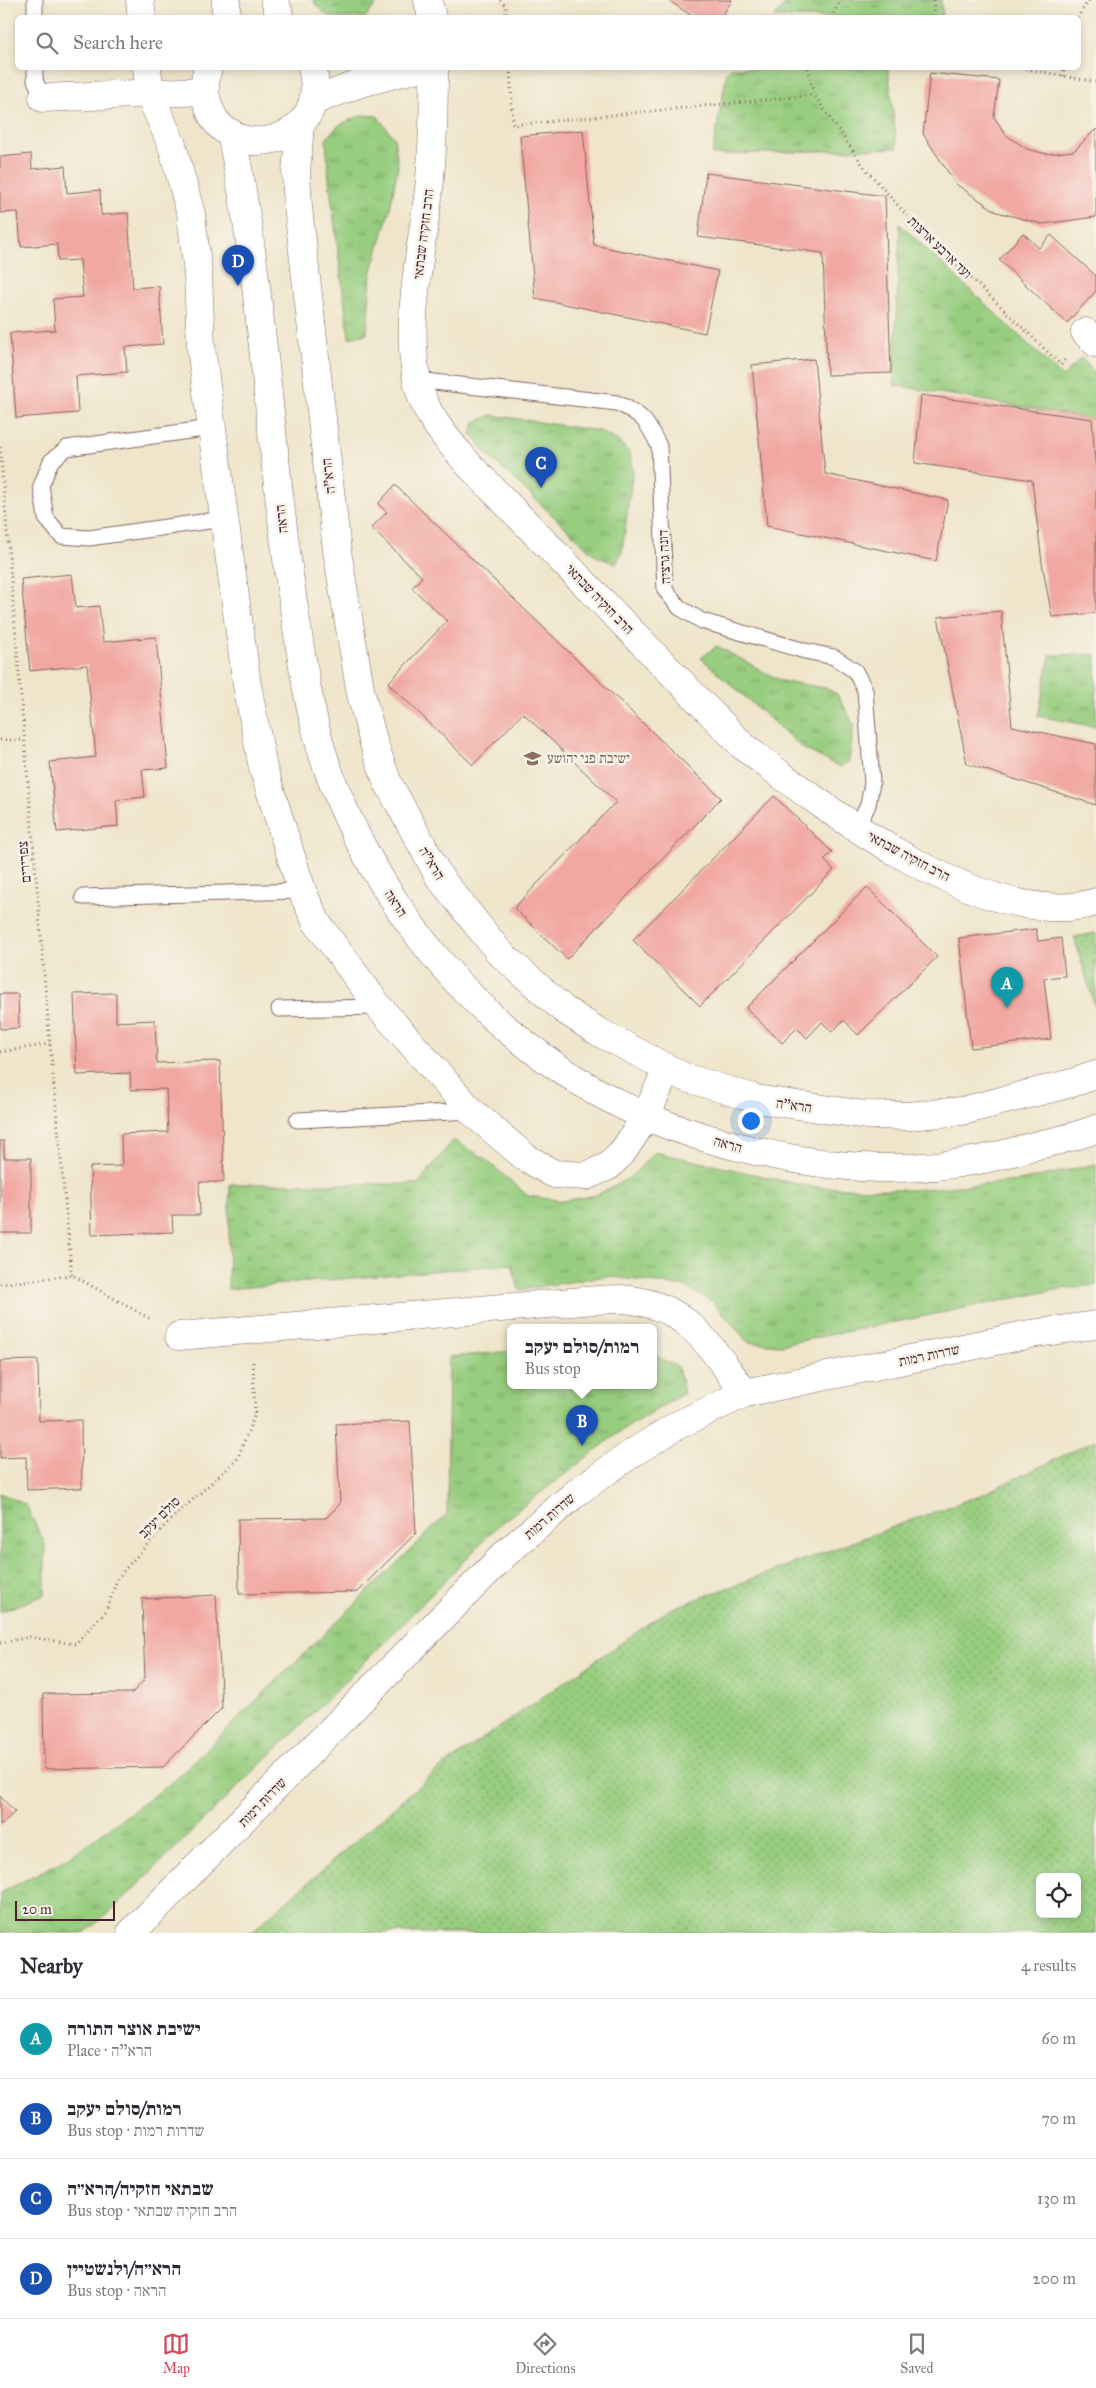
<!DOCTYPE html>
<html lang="en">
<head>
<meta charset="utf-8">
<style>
  :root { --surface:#fff; --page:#f7f7f7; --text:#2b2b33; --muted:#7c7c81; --line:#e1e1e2; --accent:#d1495b }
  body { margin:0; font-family:"IM FELL Great Primer","Frank Ruhl Libre",serif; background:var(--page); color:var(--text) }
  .controls { position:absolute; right:15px; bottom:15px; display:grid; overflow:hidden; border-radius:8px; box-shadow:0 2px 8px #0003 }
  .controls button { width:45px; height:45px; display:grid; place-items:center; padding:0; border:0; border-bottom:1px solid var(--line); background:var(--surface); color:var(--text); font:25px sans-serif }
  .scale { position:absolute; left:15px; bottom:12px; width:100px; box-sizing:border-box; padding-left:5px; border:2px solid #4a1f2b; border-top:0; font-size:14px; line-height:18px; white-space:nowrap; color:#4a1f2b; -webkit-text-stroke:4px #f7f3e8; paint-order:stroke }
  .you { position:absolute; left:750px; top:1120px; width:18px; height:18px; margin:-12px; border:4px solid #fff; border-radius:50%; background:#1a73e8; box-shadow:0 0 0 8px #1a73e833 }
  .badge { display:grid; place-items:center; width:32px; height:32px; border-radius:50%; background:var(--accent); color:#fff; font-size:16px; font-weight:700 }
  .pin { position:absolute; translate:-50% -41px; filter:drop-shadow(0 1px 2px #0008) }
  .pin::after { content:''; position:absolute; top:26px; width:18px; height:15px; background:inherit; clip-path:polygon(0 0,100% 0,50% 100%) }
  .popup { position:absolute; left:507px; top:1324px; width:150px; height:65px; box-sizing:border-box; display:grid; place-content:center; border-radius:8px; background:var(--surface); filter:drop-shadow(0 1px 4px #0005); font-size:16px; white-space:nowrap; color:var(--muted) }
  .popup b { font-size:19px; color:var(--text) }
  .popup::after { content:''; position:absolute; left:50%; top:100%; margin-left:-10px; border:10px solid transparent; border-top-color:var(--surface) }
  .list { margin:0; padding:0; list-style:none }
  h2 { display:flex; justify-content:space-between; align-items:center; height:65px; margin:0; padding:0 20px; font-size:21px }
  h2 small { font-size:16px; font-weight:400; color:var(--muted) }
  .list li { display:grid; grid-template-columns:32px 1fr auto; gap:15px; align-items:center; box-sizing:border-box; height:80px; padding:0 20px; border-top:1px solid var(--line) }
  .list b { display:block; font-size:19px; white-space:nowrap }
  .list p { margin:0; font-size:16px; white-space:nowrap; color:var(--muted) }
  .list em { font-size:16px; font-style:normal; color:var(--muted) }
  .icon { flex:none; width:28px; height:28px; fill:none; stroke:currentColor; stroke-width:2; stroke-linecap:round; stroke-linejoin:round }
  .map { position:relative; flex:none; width:1096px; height:1933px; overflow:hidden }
  .search { position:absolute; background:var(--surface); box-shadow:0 2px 8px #0003; left:15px; right:15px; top:15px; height:55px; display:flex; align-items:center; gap:12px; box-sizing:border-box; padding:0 18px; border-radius:8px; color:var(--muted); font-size:19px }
  .sheet { height:385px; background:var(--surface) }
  nav { display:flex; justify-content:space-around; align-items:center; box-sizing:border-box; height:70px; border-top:1px solid var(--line); background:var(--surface); font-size:14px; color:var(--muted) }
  nav a { display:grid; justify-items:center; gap:2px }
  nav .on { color:var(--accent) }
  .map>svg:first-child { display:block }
  .grass { fill:url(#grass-dots); stroke:#707655; fill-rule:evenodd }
  .park { fill:url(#park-tufts); stroke:#707655 }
  .building { fill:#f1a7a2 }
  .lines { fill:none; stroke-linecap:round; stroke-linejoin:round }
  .lane-casing { stroke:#846463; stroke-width:17 }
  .street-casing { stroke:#846463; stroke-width:29 }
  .secondary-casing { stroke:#846463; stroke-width:29 }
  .path { stroke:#846463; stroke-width:3; stroke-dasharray:1 4; stroke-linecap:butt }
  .lane { stroke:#fff; stroke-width:15 }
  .street { stroke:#fff; stroke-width:28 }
  .secondary { stroke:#fff; stroke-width:28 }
  .labels { text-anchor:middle; stroke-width:5; stroke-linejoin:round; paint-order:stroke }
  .street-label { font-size:14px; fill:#4a1f2b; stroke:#f7f3e8 }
  .education-label { font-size:14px; fill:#785e54; stroke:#f7f3e8; text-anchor:start }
</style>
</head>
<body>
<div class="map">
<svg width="1096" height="1933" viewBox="0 0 1096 1933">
  <defs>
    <pattern id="grass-dots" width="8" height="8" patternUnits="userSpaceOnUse" patternTransform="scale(1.25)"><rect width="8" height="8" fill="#97cd7f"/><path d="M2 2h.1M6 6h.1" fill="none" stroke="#7da668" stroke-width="1.8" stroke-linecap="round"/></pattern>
    <pattern id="park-tufts" width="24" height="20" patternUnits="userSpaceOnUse" patternTransform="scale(1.25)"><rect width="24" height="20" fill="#97cd7f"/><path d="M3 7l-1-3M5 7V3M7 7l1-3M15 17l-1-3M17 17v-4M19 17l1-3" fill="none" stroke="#7da668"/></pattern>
  </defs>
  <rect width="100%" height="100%" fill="#f7f3e8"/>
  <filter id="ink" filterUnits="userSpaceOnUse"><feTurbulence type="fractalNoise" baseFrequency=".02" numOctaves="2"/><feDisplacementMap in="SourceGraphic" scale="10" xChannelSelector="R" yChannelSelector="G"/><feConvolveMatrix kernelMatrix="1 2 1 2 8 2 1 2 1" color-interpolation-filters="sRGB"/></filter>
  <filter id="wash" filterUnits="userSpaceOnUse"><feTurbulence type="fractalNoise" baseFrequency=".0096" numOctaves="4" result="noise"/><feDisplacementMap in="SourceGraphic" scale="20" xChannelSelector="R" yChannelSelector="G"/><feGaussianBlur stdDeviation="1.12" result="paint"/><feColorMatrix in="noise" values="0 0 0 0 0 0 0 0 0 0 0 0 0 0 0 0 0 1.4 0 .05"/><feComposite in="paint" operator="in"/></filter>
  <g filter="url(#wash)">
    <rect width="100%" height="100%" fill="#efe5cb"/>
    <!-- grass -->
    <g class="grass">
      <path d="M1096 933V1010L1074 937Z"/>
      <path d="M1096 1440V1933H250L436 1771 670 1609 983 1494ZM1040 1877H1077V1914H1040Z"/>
    </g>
    <!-- park -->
    <g class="park">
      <path d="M313 0H379L366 17C343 18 326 23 313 0Z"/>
      <path d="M789 0H941L943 17H774Z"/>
      <path d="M731 68H888L897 148 712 155 727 72Z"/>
      <path d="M362 115 377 116 394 138 398 166 390 209 371 274 367 334 349 338 329 179 326 139 339 125Z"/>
      <path d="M900 224 1063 377 1081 358 1096 374V420L894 385Z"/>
      <path d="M492 415 599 431 618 441 630 453 633 470 622 552 616 564 596 556 486 453 471 434 475 422Z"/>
      <path d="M717 646 781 681 825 688 837 694 854 725 849 761 840 767 804 749 701 658Z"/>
      <path d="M1096 654V727L1038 716 1050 655Z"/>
      <path d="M453 1140 484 1158 528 1196 563 1201 597 1195 632 1176 655 1152 811 1187 911 1190 1019 1181 1096 1164V1285L1055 1290 780 1345 748 1342 712 1301 686 1287 607 1276 519 1290 512 1264 228 1289 230 1184H418Z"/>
      <path d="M511 1351V1385H653V1355L678 1367 684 1393 621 1431 501 1523 363 1664 110 1912 84 1933H0V1893L68 1858 174 1781 447 1514 449 1357Z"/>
      <path d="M0 1493 26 1505 45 1544V1595L0 1612Z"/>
    </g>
    <g id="blocks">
      <!-- building -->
      <g class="building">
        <path d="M668 0H732L721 18H695Z"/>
        <path d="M930 73 999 80 994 117 1006 135 1027 149 1047 154 1074 151 1096 129V217L1042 224 997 212 956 184 923 134Z"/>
        <path d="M583 130 594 245 718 271 705 333 535 298 520 136Z"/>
        <path d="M31 154 32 169 65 166 67 193 100 190 101 215 128 213 133 288 159 286 163 344 125 347 127 372 76 376 78 413 16 418 10 333 55 330 53 299 83 297 80 260 58 261 57 244 21 247 18 212 0 213V157Z"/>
        <path d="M706 173 885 196 891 373 827 375 823 253 698 237Z"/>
        <path d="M1023 233 1039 248 1051 235 1096 276V291L1067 323 999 260Z"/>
        <path d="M814 359 825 474 948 500 936 561 767 526 752 365Z"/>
        <path d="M921 395 1092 419 1096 476V613L1052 617 1042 563 1032 480 915 463Z"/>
        <path d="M395 485 721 798 567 959 514 908 616 802 523 713 473 765 388 683 447 621 412 588 422 577 371 528 387 512 378 504Z"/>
        <path d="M72 574 76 608 99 606 103 642 156 637 168 768 142 770 145 797 116 800 118 826 57 832 50 762 96 757 87 665 30 671 21 579Z"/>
        <path d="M1001 611 1012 726 1096 744V805L967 764 938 617Z"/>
        <path d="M774 796 832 852 824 860 834 870 700 1006 633 940Z"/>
        <path d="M867 887 937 957 858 1035 844 1020 832 1032 822 1022 807 1038 797 1028 782 1043 746 1008Z"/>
        <path d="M1036 929 1038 941 1061 938 1065 976 1044 978 1051 1039 971 1048 959 938Z"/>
        <path d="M116 993V1022L155 1020 157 1063 220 1061 224 1182H199L200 1215H172L173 1232 92 1235 90 1167 122 1166 121 1134 168 1132 166 1089 131 1090 130 1073 77 1075 74 994Z"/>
        <path d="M0 994H18L19 1028 0 1029Z"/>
        <path d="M0 1141H4V1158H31V1233H0Z"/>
        <path d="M38 1360 39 1421 81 1420 82 1488 27 1490 26 1457 0 1458V1361Z"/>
        <path d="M410 1421 416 1533 357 1592 239 1594 238 1519 326 1518 340 1504 336 1424Z"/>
        <path d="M216 1595 222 1708 163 1767 44 1769 43 1694 132 1693 145 1679 142 1599Z"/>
        <path d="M0 1796 15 1812 0 1826Z"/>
      </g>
    </g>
  </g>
  <g filter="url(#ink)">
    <use href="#blocks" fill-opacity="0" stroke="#846463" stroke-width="1"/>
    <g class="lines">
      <defs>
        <g id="lane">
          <path d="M35 18V0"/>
          <path d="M35 68V80L43 98"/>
          <path d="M417 380 617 403C643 415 646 420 659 446L665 590 680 608 702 621 805 651 834 657 855 671 865 690 872 783 868 805 857 828"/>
          <path d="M211 428 67 448 51 461 41 486 46 518 61 536 89 538 223 519"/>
          <path d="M83 897 302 891"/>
          <path d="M279 1009 379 1007"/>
          <path d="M297 1120 471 1111"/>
        </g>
        <g id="street">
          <path d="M140 0 142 18"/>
          <path d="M428 0 432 18"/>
          <path d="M147 68 150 95 172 145 191 214 198 274 201 348 247 685 263 768 302 891 317 923 379 1007 471 1111 525 1157 554 1174 586 1176 609 1166 624 1150 646 1116 667 1069"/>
          <path d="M434 68C434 108 433 148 429 189 422 249 399 345 424 402 434 426 454 447 470 466L743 746C823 808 990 935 1096 902"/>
          <path d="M43 98 205 91"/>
          <path d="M1085 332 1096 343"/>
          <path d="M179 1336 583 1301C596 1300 609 1299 621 1299 688 1303 709 1346 745 1393"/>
        </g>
        <g id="secondary">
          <path d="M275 0 280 18"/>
          <path d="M226 18V0"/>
          <path d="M208 68C204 79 204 90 207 101 222 168 333 147 312 68"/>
          <path d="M313 101 361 83 418 68"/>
          <path d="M300 125 296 172 298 207 337 551 361 694 374 744 387 781 440 878 500 953 563 1009 597 1031 684 1077 756 1099 866 1115 908 1116 962 1111 1072 1083 1096 1075"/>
          <path d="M231 133C264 289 269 450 294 608 302 660 309 714 326 764 360 862 425 959 503 1026 559 1073 626 1114 697 1135 783 1162 882 1178 972 1161 993 1158 1014 1151 1034 1146 1055 1141 1076 1137 1096 1129"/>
          <path d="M131 1933 504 1555 577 1492 634 1452 676 1426 745 1393 1030 1334 1096 1325"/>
        </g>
      </defs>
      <!-- lane casing -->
      <use href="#lane" class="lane-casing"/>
      <!-- street casing -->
      <use href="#street" class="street-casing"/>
      <!-- secondary casing -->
      <use href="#secondary" class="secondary-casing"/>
      <!-- path -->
      <g class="path">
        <path d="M500 0 506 6V18"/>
        <path d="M934 0 935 18"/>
        <path d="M831 18 841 0"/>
        <path d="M1077 18 1089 0"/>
        <path d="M510 68 513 125 814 95"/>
        <path d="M808 68 814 95 865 168 908 217 1061 365 1066 358"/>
        <path d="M1021 68 1096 82"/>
        <path d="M1063 76 1064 68"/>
        <path d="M0 447 50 1044 72 1275"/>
        <path d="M0 740H25"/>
        <path d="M0 1052 50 1044"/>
        <path d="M0 1284 72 1275 152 1320"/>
        <path d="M0 1643 30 1637 75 1644 106 1611 118 1577 169 1521 237 1460 255 1414 253 1360"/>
      </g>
      <!-- lane -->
      <use href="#lane" class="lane"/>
      <!-- street -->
      <use href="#street" class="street"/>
      <!-- secondary -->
      <use href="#secondary" class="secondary"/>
    </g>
  </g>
  <!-- icons -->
  <defs>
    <symbol id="school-bare" viewBox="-9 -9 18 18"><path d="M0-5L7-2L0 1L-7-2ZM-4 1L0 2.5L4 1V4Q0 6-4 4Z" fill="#8d6e63" stroke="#f7f3e8" stroke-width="2.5" paint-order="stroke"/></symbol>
  </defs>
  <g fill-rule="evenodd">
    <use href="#school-bare" x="520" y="746" width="25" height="25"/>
  </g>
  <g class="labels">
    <!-- street labels -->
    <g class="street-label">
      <text transform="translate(423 234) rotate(-83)" y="5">הרב חזקיה שבתאי</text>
      <text transform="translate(940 247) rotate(44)" y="5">ועד ארבע ארצות</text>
      <text transform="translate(328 476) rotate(-97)" y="5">הרא''ה</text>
      <text transform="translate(281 519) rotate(-96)" y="5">הראה</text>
      <text transform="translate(664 557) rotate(-93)" y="5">דונה גרציה</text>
      <text transform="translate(600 599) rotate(46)" y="5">הרב חזקיה שבתאי</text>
      <text transform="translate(909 856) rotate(28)" y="5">הרב חזקיה שבתאי</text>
      <text transform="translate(24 862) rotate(-95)" y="5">צפרירים</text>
      <text transform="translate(432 863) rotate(59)" y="5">הרא''ה</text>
      <text transform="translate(396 903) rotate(57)" y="5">הראה</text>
      <text transform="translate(794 1105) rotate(8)" y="5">הרא''ה</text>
      <text transform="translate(728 1144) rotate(16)" y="5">הראה</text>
      <text transform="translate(929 1355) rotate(-12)" y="5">שדרות רמות</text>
      <text transform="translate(549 1516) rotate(-41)" y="5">שדרות רמות</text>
      <text transform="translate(159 1517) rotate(-45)" y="5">סולם יעקב</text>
      <text transform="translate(262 1802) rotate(-46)" y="5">שדרות רמות</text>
    </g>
    <!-- education labels -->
    <g class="education-label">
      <text x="547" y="763">ישיבת פני יהושע</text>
    </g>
  </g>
</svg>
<div class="controls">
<button><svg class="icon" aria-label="locate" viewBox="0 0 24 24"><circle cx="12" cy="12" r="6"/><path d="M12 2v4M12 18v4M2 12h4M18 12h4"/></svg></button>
</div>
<div class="scale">20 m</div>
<div class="you"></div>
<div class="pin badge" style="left:1007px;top:1008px;background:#0f9aa8">A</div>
<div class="pin badge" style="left:582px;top:1446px;background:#1a4fb4">B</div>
<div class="popup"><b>רמות/סולם יעקב</b>Bus stop</div>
<div class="pin badge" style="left:541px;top:488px;background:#1a4fb4">C</div>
<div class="pin badge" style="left:238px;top:286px;background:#1a4fb4">D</div>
<div class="search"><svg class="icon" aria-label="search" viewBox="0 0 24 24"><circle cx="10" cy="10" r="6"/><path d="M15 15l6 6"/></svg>Search here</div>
</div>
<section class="sheet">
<h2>Nearby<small>4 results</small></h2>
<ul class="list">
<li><span class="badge" style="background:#0f9aa8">A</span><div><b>ישיבת אוצר התורה</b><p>Place · הרא''ה</p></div><em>60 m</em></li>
<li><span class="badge" style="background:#1a4fb4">B</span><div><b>רמות/סולם יעקב</b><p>Bus stop · שדרות רמות</p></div><em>70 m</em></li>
<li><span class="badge" style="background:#1a4fb4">C</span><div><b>שבתאי חזקיה/הרא״ה</b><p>Bus stop · הרב חזקיה שבתאי</p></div><em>130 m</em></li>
<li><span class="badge" style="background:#1a4fb4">D</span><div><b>הרא״ה/ולנשטיין</b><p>Bus stop · הראה</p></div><em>200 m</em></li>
</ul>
</section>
<nav>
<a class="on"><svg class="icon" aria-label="map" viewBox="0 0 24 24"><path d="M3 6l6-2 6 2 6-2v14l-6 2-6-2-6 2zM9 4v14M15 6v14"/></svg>Map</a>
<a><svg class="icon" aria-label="directions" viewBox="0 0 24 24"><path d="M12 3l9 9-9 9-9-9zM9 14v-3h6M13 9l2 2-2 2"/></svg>Directions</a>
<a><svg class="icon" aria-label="saved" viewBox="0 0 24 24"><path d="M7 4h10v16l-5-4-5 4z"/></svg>Saved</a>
</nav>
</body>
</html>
